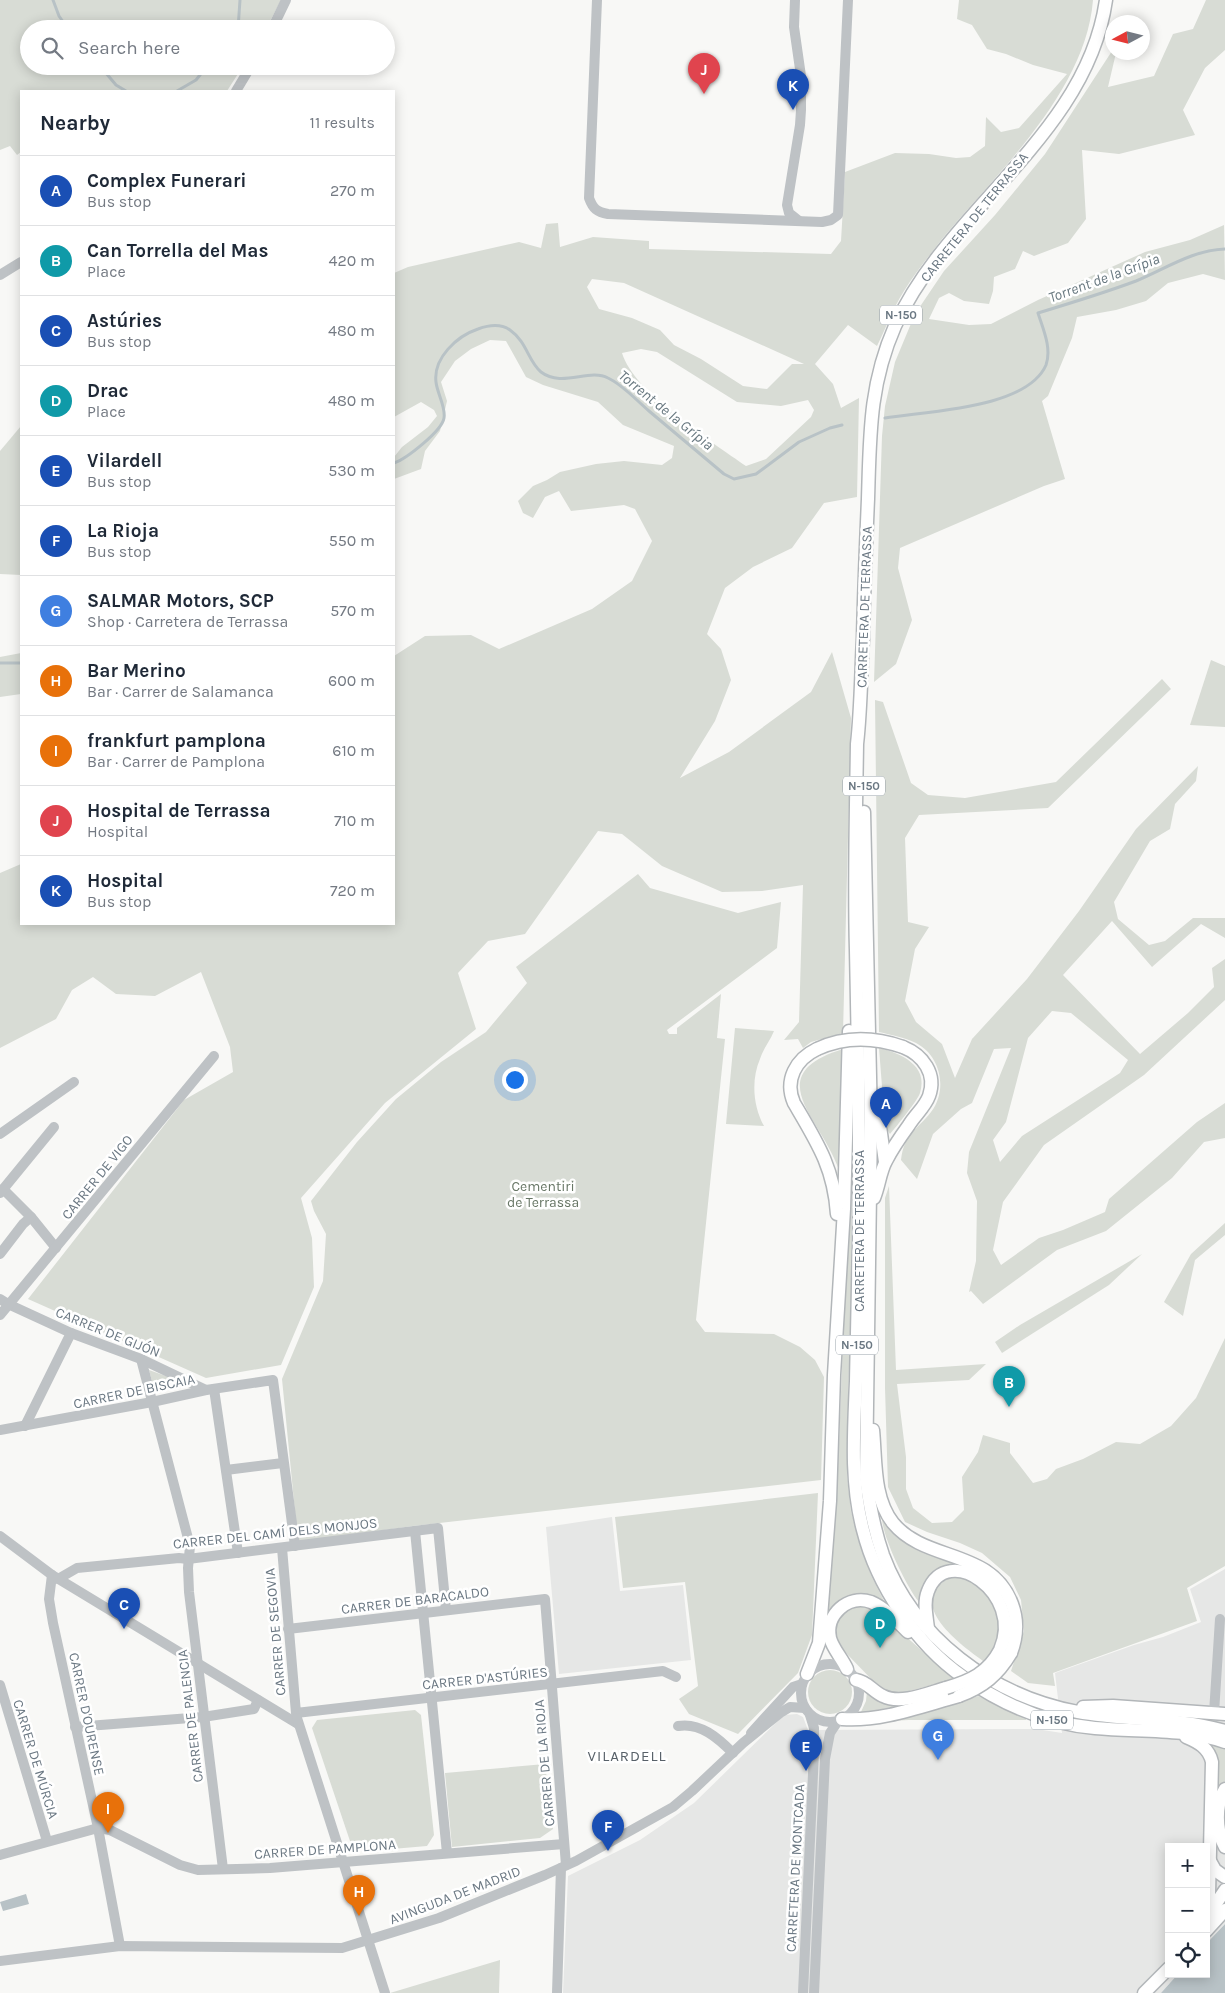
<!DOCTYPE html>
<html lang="en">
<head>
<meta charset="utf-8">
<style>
  :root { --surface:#fff; --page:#f6f6f7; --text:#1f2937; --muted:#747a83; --line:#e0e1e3; --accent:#ce6340 }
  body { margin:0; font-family:Karla,sans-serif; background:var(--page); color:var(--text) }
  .controls { position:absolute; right:15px; bottom:15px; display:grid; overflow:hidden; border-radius:0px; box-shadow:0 2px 12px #0003 }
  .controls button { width:45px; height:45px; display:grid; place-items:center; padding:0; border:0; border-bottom:1px solid var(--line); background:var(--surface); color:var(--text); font:25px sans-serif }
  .compass { position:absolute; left:1105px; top:15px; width:45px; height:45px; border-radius:50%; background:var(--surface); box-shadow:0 2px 12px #0003; rotate:263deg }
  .you { position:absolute; left:514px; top:1079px; width:18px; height:18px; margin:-12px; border:4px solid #fff; border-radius:50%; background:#1a73e8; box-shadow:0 0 0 8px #1a73e833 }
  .badge { display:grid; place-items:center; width:32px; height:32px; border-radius:50%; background:var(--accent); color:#fff; font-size:16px; font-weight:700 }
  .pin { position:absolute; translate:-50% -41px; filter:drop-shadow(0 1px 2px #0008) }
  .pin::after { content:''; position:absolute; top:26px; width:18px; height:15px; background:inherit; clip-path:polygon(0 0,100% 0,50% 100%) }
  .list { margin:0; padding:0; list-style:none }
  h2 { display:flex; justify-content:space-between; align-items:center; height:65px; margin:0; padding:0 20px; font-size:21px }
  h2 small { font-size:16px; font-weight:400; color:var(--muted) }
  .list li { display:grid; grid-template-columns:32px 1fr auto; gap:15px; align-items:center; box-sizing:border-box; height:70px; padding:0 20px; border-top:1px solid var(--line) }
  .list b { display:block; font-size:19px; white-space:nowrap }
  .list p { margin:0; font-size:16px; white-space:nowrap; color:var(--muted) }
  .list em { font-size:16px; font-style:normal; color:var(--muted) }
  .icon { flex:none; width:28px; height:28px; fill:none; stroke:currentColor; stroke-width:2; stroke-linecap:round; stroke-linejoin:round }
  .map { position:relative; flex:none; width:1225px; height:1993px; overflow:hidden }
  .search { position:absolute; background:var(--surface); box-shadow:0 2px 12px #0003; left:20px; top:20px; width:375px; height:55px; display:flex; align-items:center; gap:12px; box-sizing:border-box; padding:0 18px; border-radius:28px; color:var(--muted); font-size:19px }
  .panel { position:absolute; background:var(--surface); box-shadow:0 2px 12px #0003; left:20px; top:90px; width:375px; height:835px; border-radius:0px }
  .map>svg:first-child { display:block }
  .built { fill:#e6e7e6 }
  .green { fill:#d8dcd5; fill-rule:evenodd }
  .water { fill:#b8c2c6 }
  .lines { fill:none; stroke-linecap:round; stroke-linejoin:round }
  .stream { stroke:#b8c2c6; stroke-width:3 }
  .major-casing { stroke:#b2b6b9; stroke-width:15 }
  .minor { stroke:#bec2c5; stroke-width:10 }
  .major { stroke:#fff; stroke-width:12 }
  .major-bridge-casing { stroke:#b2b6b9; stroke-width:15; stroke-linecap:butt }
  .major-bridge { stroke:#fff; stroke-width:12 }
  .labels { text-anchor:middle; stroke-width:5; stroke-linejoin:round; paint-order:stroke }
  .shield { fill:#fff; stroke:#97a0a8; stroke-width:1 }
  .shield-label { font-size:12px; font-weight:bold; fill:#6b7883 }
  .street-label { font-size:14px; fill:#6b7883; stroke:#fff }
  .park-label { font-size:14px; fill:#677665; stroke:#fff }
  .water-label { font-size:15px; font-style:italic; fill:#67777f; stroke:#fff }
  .neighbourhood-label { font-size:15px; letter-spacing:1px; fill:#586169; stroke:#fff }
</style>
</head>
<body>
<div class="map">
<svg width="1225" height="1993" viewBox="0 0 1225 1993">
  <rect width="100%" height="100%" fill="#f8f8f6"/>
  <!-- built -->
  <g class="built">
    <path d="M612 1517 620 1591 683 1585 691 1660 559 1674 546 1527Z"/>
    <path d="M1225 1569V1924L1206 1944V1847H1169V1974H1178L1161 1993H563L568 1876 640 1840 694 1803 784 1715 797 1714 803 1717 808 1730 1036 1729 1062 1733 1055 1673 1134 1645 1163 1637 1201 1622 1190 1589Z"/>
  </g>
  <!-- green -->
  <g class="green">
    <path d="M0 0H281L266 29H29V66H243L227 91H21V152L17 155 10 146 0 150Z"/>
    <path d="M959 0H1093C1086 91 998 172 942 239 929 256 915 273 904 291 893 308 886 328 877 346L848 325 815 364 833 384 841 408 859 398 857 497 824 503 792 548 753 567 725 588 707 634 721 649 731 680 715 721 680 778 729 752 811 692 832 652 851 718 843 1033 811 1042 803 1048 798 1039 784 1040 799 1022 803 885 762 891 722 892 662 866 622 834 598 831 525 934 488 941 458 973 476 1029 385 1103 301 1198 312 1238 314 1287 281 1365 206 1378 28 1299 184 1100 233 1072 230 1047 201 972 155 996 116 994 93 977 72 990 56 1019 0 1048V873L21 864V924H394V656L425 636 471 635 499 649 592 609 632 581 652 541 635 509 624 505 571 511 559 491 545 497 533 518 523 513 518 501 533 486 547 480 560 472 596 464 624 461 662 465 672 458 674 446 623 425 598 402 543 385 526 377 506 341 490 340 471 349 455 361 441 382 447 401 440 431 425 451 421 469 394 479V457L402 447 428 427 437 416 434 410 421 402 394 417V273L408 267 519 242 541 248 546 224 558 223 560 247 593 237 649 241V249L831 254 841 241 845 172 895 153 929 154 956 158 970 157 985 146 986 117 1001 132 1019 128 1067 74 1033 65 1006 54 987 49 972 25 957 19ZM592 279 624 283 804 364H792L767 389 743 386 701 359 674 345 660 330 632 318 599 309 587 287ZM641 349 657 352 737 402 781 406 808 400 814 410 811 417 766 459 746 466C712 442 634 393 622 353Z"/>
    <path d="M1206 0H1225V50L1205 68 1183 110 1195 135 1119 154 1082 150 1086 219 1068 243 1034 256 1023 251 1015 269 994 277 993 291 989 304 964 301 949 293 939 298 929 319 969 325 991 324 1038 300 1145 252 1190 240 1224 225 1225 280 1203 274 1168 283 1146 301 1116 310 1077 317 1072 338 1048 396 1042 401 1065 479 1044 486 900 548 898 568 912 620 896 664 874 682 882 436 885 406 895 362 915 314 944 271 995 215 1045 154 1112 51 1116 53 1108 87 1154 76 1173 34 1193 29Z"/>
    <path d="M21 426V575L0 574V451Z"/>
    <path d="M21 653V694L0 697V657Z"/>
    <path d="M1211 660 1225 666V727L1190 725Z"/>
    <path d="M1162 679 1171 689 1048 808 919 815 905 838 908 922 929 927 915 949 905 1001 916 1022 942 1044 955 1078 972 1039 1027 979 1079 911 1136 829 1198 766 1196 781 1175 804 1170 829 1150 841 1114 902 1118 919 1149 945 1165 941 1193 918H1225V938L1201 924 1152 967 1112 921 1063 975 1140 1054 1188 1013 1214 987 1212 968 1225 959V1000L1144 1075 1044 1145 1003 1202 993 1250 1001 1265 1039 1238 1063 1230 1105 1212 1109 1199 1197 1122 1225 1103V1138L1204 1142 1172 1178 1106 1231 1057 1250 983 1304 971 1291 969 1292 976 1261 977 1201 967 1173 969 1152 1011 1048 994 1049 972 1103 961 1109 933 1134 917 1179 901 1160C904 1134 916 1131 931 1112 948 1090 941 1056 916 1043 904 1037 891 1035 879 1032L875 700 883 702 911 783 928 795 965 798 1056 782ZM1052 1011 1071 1013 1128 1060 1120 1073 1022 1136 1000 1162 993 1140 1006 1122 1028 1038Z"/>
    <path d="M638 874 650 888 738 913 781 902 777 948 667 1030 669 1034H677V1028L721 994 717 1038 725 1039 696 1320 705 1332 774 1334 800 1347 815 1360 824 1377 821 1480 413 1526 298 1542 282 1379 323 1281 326 1234 314 1211 311 1201 357 1142 396 1099 441 1062 486 1032 527 983 516 967Z"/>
    <path d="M735 1028 774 1031C770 1041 763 1049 760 1059 751 1080 753 1106 764 1126L726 1124Z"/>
    <path d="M879 1048C900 1053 929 1065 920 1093 918 1100 896 1127 890 1134L888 1131V1125H885Z"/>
    <path d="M843 1049 839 1170C822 1119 758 1075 843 1049Z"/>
    <path d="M852 1111 851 1295 847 1438V1477L851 1511 860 1545 871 1575 885 1603 876 1599 826 1616 834 1488 839 1444Z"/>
    <path d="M889 1186 896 1370 986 1364 969 1380 897 1384 906 1457V1489L913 1508 932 1523 952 1522 964 1510 962 1477 978 1452 983 1435 1010 1443V1453L1033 1483 1047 1479 1056 1469 1083 1459 1116 1442 1140 1444 1171 1426 1196 1398 1225 1338V1566L1187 1588 1197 1621 1053 1673 1055 1686 1028 1683 1011 1671 1024 1631 1021 1600 1010 1577 982 1553 960 1543 927 1532 905 1522 888 1487 885 1388V1198Z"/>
    <path d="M1225 1223V1235L1195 1260 1183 1316 1164 1302 1191 1254Z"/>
    <path d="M1142 1254 1109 1285 1002 1353 995 1342 1020 1325Z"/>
    <path d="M149 1370 177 1380 180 1384 178 1386 156 1390 153 1385Z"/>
    <path d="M818 1493 812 1635 798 1673 738 1734 689 1714 679 1699 698 1686 685 1582 623 1588 615 1517Z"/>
    <path d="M882 1517 972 1567 958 1566 919 1602C907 1588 881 1534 882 1517Z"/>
    <path d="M951 1577H964L989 1593 1000 1620 998 1642 986 1663C961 1645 902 1603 951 1577Z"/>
    <path d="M862 1606 877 1611 954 1679 902 1693 887 1692 878 1686 845 1652 836 1639 835 1626 839 1617 850 1607Z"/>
    <circle cx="830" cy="1692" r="22"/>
    <path d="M867 1691 901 1705 860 1714 866 1701Z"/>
    <path d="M978 1696 1026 1718V1720H909L868 1722 964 1701Z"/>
    <path d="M415 1710 421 1715 434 1835 427 1846 369 1851 351 1844 312 1728 317 1720Z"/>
    <path d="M1209 1743 1225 1748V1781L1217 1792Z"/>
    <path d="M545 1764 553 1829 540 1838 452 1847 445 1773Z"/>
    <path d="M500 1960 499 1993H390Z"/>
  </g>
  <!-- water -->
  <g class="water">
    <path d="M26 1894 29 1904 3 1911 0 1902Z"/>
    <path d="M1225 1924V1993H1161L1178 1974H1206V1944Z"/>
  </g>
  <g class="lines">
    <!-- stream -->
    <g class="stream">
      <path d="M53 0 59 16 68 29"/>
      <path d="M238 29 240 0"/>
      <path d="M100 66 116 85 126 91"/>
      <path d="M177 91 196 80 207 66"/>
      <path d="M885 418C926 411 1027 409 1046 365 1052 348 1043 329 1038 313 1071 303 1104 293 1136 281 1165 269 1193 250 1225 249"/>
      <path d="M394 463C406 459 442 431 444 418 446 407 437 393 436 382 433 358 457 336 478 329 489 325 500 323 510 330 527 342 528 361 541 372 562 388 589 368 608 378 623 385 636 400 649 411 674 432 699 453 724 474L734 479 756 474 799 442 830 428 842 425"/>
      <path d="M0 663H21"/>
    </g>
    <defs>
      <g id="major">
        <path d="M1106 0C1087 135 948 208 895 326 869 385 870 436 868 499 866 545 864 592 863 638 861 674 861 709 857 744 856 813 854 882 856 950 858 1046 860 1142 859 1238 858 1285 857 1333 856 1381 854 1431 850 1482 863 1530 877 1586 916 1644 963 1677 1002 1704 1047 1724 1095 1728 1138 1732 1184 1728 1225 1742"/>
        <path d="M864 812 871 1121 866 1477C869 1503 874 1529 883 1555 914 1638 992 1696 1078 1712 1127 1721 1177 1717 1225 1731"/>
        <path d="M817 1049C796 1059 784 1080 794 1103 817 1142 834 1168 837 1214"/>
        <path d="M878 1112 885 1162"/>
        <path d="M874 1198C879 1186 880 1172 886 1161 892 1149 901 1136 909 1125 915 1115 925 1107 929 1096 937 1074 923 1055 903 1047"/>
        <path d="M873 1430C876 1460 873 1498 893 1523 926 1563 991 1548 1012 1604 1018 1620 1017 1637 1011 1653"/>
        <path d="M928 1629C927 1617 923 1603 928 1591 947 1541 1025 1593 1000 1650"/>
        <path d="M847 1669C842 1658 833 1649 830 1638 825 1615 848 1594 871 1602 885 1608 897 1621 908 1632"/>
        <path d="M807 1674 819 1643 830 1501 834 1375 844 1209 849 1031"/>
        <path d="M856 1680C868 1682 872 1691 883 1696 901 1705 928 1693 946 1688"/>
        <path d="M1083 1707 1113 1706 1225 1714"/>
        <path d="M842 1719C881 1722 922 1706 959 1696"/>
        <path d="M1186 1737C1198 1742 1209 1748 1212 1762L1209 1895 1206 1912"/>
        <path d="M1225 1789C1215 1805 1216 1831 1225 1847"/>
        <path d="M1210 1861 1215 1870 1225 1877"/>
        <path d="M1208 1915 1225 1890"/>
        <path d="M1206 1931 1225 1910"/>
        <path d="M1144 1993 1169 1968"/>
      </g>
    </defs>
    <!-- major casing -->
    <use href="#major" class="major-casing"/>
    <!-- minor -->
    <g class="minor">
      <path d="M597 0 589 198C593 209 597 212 608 214L822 222 831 220 838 215 848 0"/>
      <path d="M795 0 794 27 801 76V110L800 125 787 205 789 213 799 221"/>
      <path d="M272 29 286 0"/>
      <path d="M236 91 251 66"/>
      <path d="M0 275 21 262"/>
      <path d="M0 1134 74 1082"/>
      <path d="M3 1189 31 1217 56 1248"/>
      <path d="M0 1193 54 1127"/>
      <path d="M0 1254 23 1224 31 1217"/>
      <path d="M0 1299 8 1304 71 1333 141 1359 206 1390"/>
      <path d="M0 1315 214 1056"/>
      <path d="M141 1359 190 1546 188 1568 189 1592 223 1869"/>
      <path d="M214 1389 238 1553"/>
      <path d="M25 1426 71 1333"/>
      <path d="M0 1430 152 1402 206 1390 273 1380 295 1546"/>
      <path d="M226 1470 283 1463"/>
      <path d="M415 1531 447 1853"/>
      <path d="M0 1536 52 1575 298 1724"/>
      <path d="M282 1548 296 1713 663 1671 676 1677"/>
      <path d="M52 1575 49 1599 53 1623 98 1828 120 1946"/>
      <path d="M58 1579 77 1568 179 1558 188 1559 438 1528 446 1610"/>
      <path d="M288 1629 545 1599 566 1865"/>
      <circle cx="830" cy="1693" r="29"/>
      <path d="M0 1685 47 1841"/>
      <path d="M1214 1713 1220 1619"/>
      <path d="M297 1718 385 1993"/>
      <path d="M678 1726C700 1722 718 1738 733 1753"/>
      <path d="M75 1727 203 1717 254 1709 258 1700"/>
      <path d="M751 1733 793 1687 802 1684"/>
      <path d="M0 1855 98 1828 110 1830 180 1865 198 1870 270 1868 564 1844"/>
      <path d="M0 1961 120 1946 342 1948 439 1918 545 1875 576 1861 673 1807 692 1791 743 1743 780 1713 790 1707 805 1708"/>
      <path d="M557 1993 561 1868"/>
      <path d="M803 1993 814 1752V1728L810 1715"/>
      <path d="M814 1993 825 1759 830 1733 838 1721"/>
    </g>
    <!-- major -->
    <use href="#major" class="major"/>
    <defs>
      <g id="major-bridge">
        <path d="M817 1049C845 1036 874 1037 903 1047"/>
        <path d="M946 1688C970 1681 988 1673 1000 1650"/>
        <path d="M959 1696C983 1687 998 1675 1011 1653"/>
      </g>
    </defs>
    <!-- major-bridge casing -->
    <use href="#major-bridge" class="major-bridge-casing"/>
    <!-- major-bridge -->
    <use href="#major-bridge" class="major-bridge"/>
  </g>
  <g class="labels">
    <!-- shield labels -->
    <g class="shield">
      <rect x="880" y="305.5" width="42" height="19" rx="4"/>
      <rect x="843" y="776.5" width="42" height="19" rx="4"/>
      <rect x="836" y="1335.5" width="42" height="19" rx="4"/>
      <rect x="1031" y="1710.5" width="42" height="19" rx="4"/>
    </g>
    <g class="shield-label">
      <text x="901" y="319">N-150</text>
      <text x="864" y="790">N-150</text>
      <text x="857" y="1349">N-150</text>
      <text x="1052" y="1724">N-150</text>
    </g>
    <!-- street labels -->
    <g class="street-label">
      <text transform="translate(974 217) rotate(-51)" y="5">CARRETERA DE TERRASSA</text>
      <text transform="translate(864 607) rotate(-88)" y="5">CARRETERA DE TERRASSA</text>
      <text transform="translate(97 1177) rotate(-51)" y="5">CARRER DE VIGO</text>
      <text transform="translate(859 1231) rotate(-90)" y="5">CARRETERA DE TERRASSA</text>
      <text transform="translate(108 1332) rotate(22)" y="5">CARRER DE GIJÓN</text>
      <text transform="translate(134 1391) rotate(-12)" y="5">CARRER DE BISCAIA</text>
      <text transform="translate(275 1533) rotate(-6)" y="5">CARRER DEL CAMÍ DELS MONJOS</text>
      <text transform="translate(415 1600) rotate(-7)" y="5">CARRER DE BARACALDO</text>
      <text transform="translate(275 1632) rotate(-95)" y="5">CARRER DE SEGOVIA</text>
      <text transform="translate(485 1678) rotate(-6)" y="5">CARRER D'ASTÚRIES</text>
      <text transform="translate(87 1714) rotate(78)" y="5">CARRER D'OURENSE</text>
      <text transform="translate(190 1716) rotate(-97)" y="5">CARRER DE PALENCIA</text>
      <text transform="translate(36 1759) rotate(73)" y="5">CARRER DE MÚRCIA</text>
      <text transform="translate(544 1763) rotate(-95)" y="5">CARRER DE LA RIOJA</text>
      <text transform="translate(325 1849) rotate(-4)" y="5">CARRER DE PAMPLONA</text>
      <text transform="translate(795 1868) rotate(-87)" y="5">CARRETERA DE MONTCADA</text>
      <text transform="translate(455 1895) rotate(-21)" y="5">AVINGUDA DE MADRID</text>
    </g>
    <!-- park labels -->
    <g class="park-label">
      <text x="543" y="1191">Cementiri<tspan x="543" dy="16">de Terrassa</tspan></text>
    </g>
    <!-- water labels -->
    <g class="water-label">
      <text transform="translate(1104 278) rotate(-20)" y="5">Torrent de la Grípia</text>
      <text transform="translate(666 410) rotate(39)" y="5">Torrent de la Grípia</text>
    </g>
    <!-- neighbourhood labels -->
    <g class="neighbourhood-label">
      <text x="627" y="1761">VILARDELL</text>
    </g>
  </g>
</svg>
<div class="controls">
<button>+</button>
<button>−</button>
<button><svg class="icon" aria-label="locate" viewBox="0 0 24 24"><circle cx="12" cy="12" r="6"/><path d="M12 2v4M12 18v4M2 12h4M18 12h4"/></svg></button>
</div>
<svg class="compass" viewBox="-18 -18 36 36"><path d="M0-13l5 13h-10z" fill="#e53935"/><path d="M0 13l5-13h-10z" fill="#747a83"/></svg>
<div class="you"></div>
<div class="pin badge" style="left:886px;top:1128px;background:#1a4fb4">A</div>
<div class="pin badge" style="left:1009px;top:1407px;background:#0f9aa8">B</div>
<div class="pin badge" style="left:124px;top:1629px;background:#1a4fb4">C</div>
<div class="pin badge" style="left:880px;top:1648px;background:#0f9aa8">D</div>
<div class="pin badge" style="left:806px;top:1771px;background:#1a4fb4">E</div>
<div class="pin badge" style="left:608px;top:1851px;background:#1a4fb4">F</div>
<div class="pin badge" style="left:938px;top:1760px;background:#3f7fe0">G</div>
<div class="pin badge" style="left:359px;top:1916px;background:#e8710a">H</div>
<div class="pin badge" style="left:108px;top:1833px;background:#e8710a">I</div>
<div class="pin badge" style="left:704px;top:94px;background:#e0444e">J</div>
<div class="pin badge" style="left:793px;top:110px;background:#1a4fb4">K</div>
<div class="search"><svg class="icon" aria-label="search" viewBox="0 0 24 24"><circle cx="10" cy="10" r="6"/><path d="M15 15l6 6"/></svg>Search here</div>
<section class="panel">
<h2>Nearby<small>11 results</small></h2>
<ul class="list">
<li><span class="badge" style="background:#1a4fb4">A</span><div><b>Complex Funerari</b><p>Bus stop</p></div><em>270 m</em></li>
<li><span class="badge" style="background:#0f9aa8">B</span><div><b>Can Torrella del Mas</b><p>Place</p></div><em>420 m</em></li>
<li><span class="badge" style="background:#1a4fb4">C</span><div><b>Astúries</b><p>Bus stop</p></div><em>480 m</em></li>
<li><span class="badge" style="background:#0f9aa8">D</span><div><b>Drac</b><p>Place</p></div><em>480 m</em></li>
<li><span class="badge" style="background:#1a4fb4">E</span><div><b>Vilardell</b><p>Bus stop</p></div><em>530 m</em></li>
<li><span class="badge" style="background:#1a4fb4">F</span><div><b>La Rioja</b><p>Bus stop</p></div><em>550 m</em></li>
<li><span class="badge" style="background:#3f7fe0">G</span><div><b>SALMAR Motors, SCP</b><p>Shop · Carretera de Terrassa</p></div><em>570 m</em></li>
<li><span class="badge" style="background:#e8710a">H</span><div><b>Bar Merino</b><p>Bar · Carrer de Salamanca</p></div><em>600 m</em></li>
<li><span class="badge" style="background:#e8710a">I</span><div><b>frankfurt pamplona</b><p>Bar · Carrer de Pamplona</p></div><em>610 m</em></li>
<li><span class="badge" style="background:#e0444e">J</span><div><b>Hospital de Terrassa</b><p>Hospital</p></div><em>710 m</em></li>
<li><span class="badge" style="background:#1a4fb4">K</span><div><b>Hospital</b><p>Bus stop</p></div><em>720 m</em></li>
</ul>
</section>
</div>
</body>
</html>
